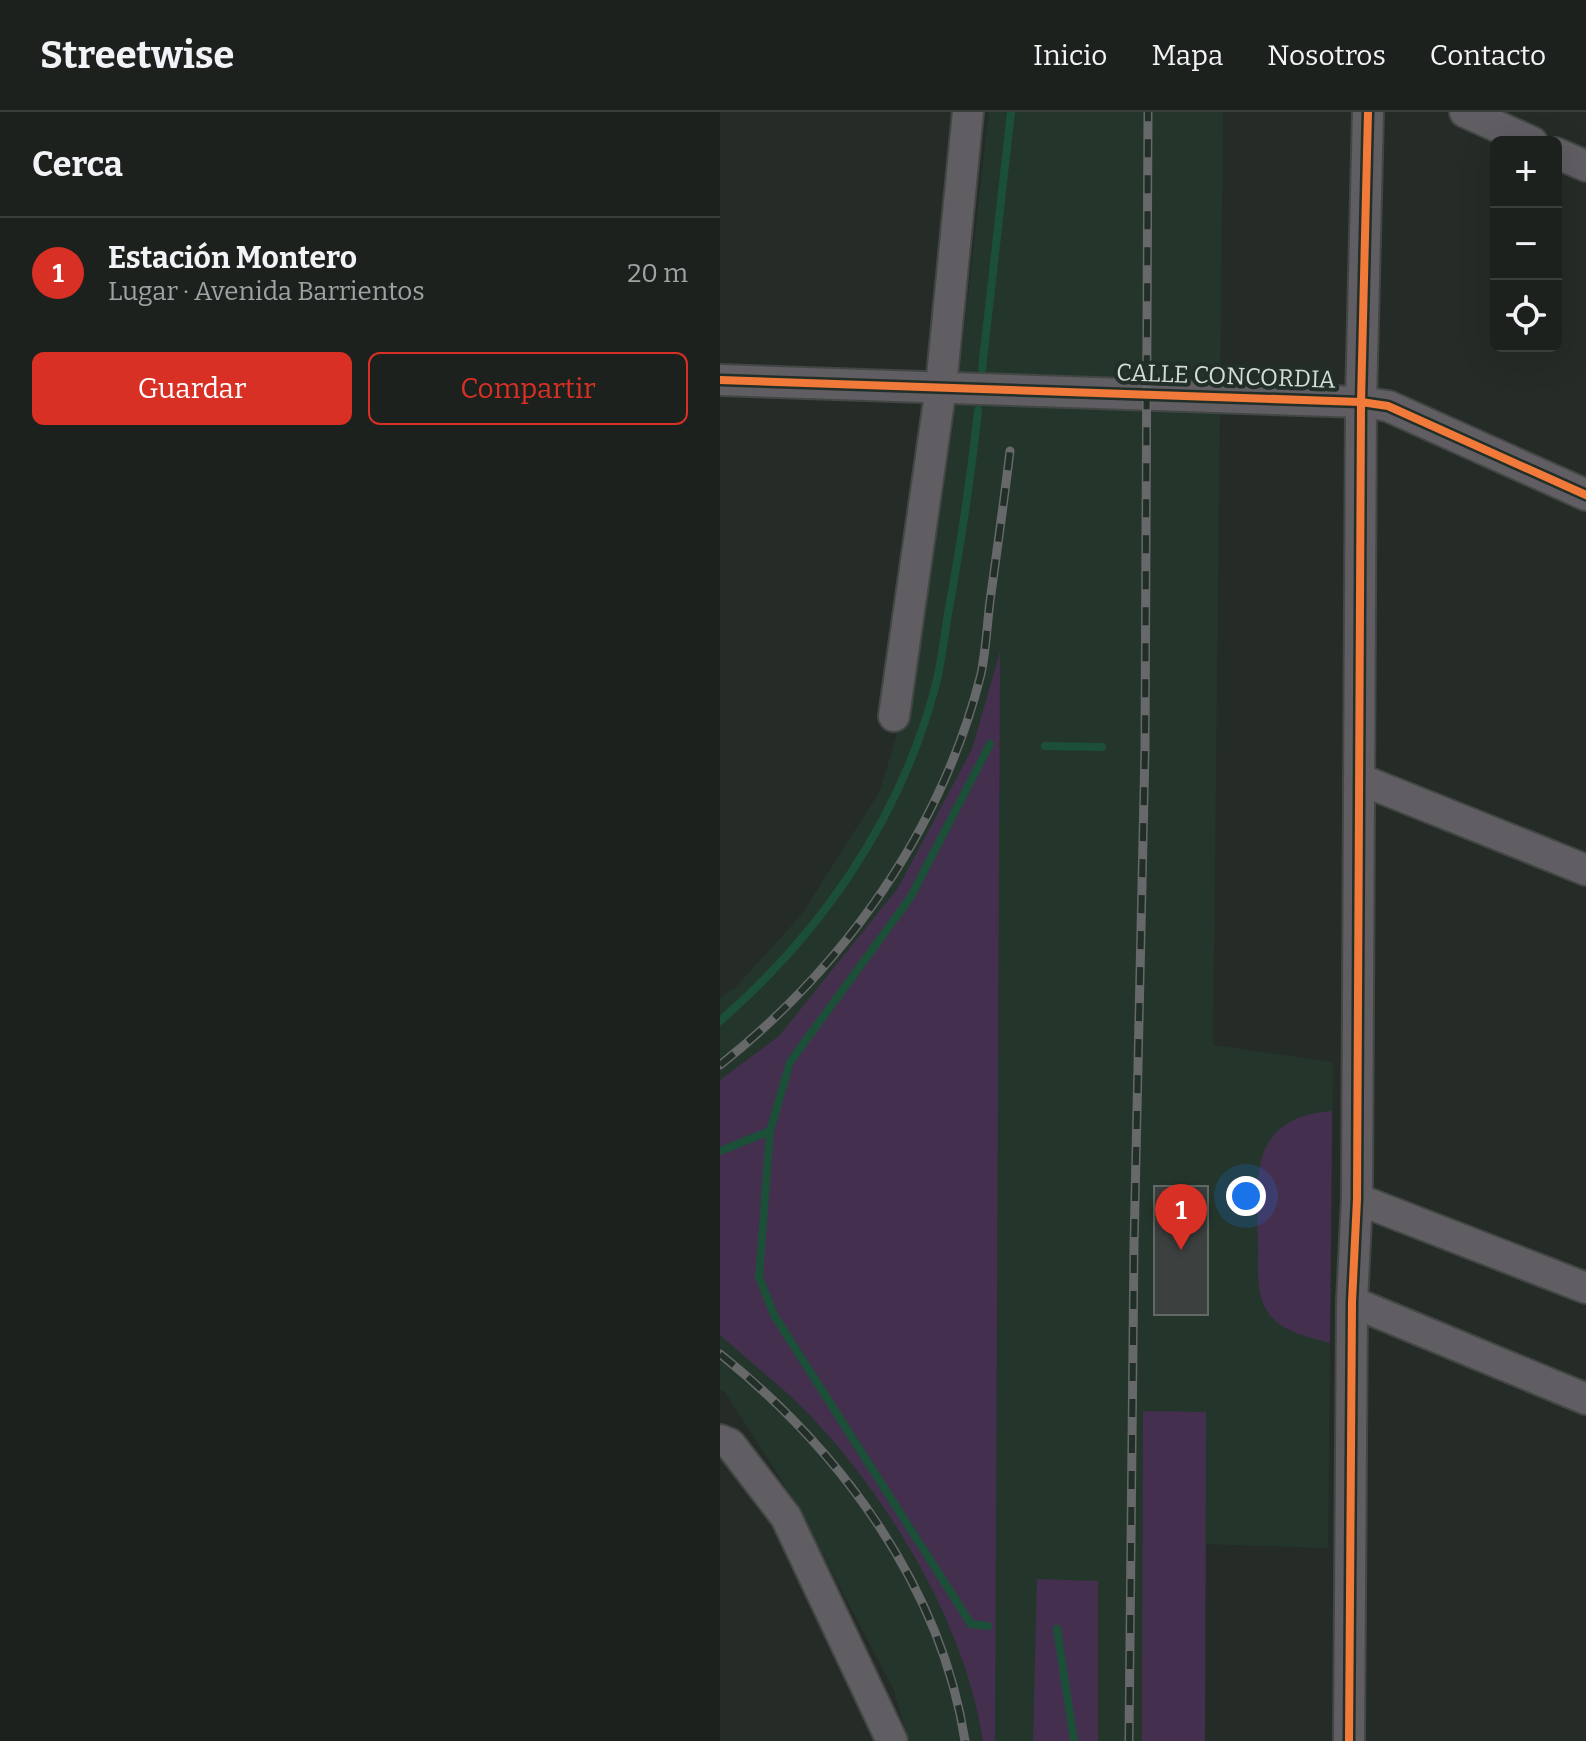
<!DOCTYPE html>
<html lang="es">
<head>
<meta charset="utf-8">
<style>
  :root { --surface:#1c211e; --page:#252927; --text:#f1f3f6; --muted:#a0a3a4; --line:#3a3e3c; --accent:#d93025 }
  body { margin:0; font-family:Bitter,serif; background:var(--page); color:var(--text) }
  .controls { position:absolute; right:24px; top:24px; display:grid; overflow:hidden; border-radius:12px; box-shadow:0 8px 32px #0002 }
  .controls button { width:72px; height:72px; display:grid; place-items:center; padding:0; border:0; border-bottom:2px solid var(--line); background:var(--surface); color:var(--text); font:40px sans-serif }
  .you { position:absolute; left:526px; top:1084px; width:28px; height:28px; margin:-20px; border:6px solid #fff; border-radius:50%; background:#1a73e8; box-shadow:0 0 0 12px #1a73e833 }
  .badge { display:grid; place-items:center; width:52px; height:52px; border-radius:50%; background:var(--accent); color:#fff; font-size:26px; font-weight:700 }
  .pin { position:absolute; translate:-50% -66px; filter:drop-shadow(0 2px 4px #0008) }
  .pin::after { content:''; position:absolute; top:42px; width:28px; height:24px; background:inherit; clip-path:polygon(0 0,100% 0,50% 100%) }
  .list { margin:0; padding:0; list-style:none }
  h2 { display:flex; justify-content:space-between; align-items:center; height:104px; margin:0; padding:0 32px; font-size:34px }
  h2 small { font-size:26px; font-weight:400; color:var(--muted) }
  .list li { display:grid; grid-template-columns:52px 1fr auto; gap:24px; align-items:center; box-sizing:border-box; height:112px; padding:0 32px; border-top:2px solid var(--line) }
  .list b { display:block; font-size:30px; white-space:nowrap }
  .list p { margin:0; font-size:26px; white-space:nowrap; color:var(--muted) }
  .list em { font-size:26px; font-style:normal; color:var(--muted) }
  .actions { display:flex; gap:16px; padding:24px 32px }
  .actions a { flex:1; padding:18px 0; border:2px solid var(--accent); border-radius:12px; text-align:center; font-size:28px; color:var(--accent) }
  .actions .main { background:var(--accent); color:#fff }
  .icon { flex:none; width:44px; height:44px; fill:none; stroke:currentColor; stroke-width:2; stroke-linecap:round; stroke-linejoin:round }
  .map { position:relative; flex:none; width:866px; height:1629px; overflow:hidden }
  header { display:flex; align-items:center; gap:48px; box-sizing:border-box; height:112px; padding:0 40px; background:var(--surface); border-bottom:2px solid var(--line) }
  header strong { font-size:38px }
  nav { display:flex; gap:44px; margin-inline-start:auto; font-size:28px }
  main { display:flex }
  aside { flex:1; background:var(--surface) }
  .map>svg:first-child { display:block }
  .built { fill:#24362c }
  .green { fill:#452f4f }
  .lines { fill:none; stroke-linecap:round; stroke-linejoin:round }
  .stream { stroke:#1c4f37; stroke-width:8 }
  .building { fill:#3c413f; stroke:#636966; stroke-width:2 }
  .minor-casing { stroke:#424744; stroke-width:34 }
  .minor { stroke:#605d63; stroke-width:30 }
  .rail-casing { stroke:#676869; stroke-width:9 }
  .rail { stroke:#222f28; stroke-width:6; stroke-dasharray:18; stroke-linecap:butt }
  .cycleway-casing { stroke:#222f28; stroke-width:13 }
  .cycleway { stroke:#f17a3a; stroke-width:8 }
  .labels { text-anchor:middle; stroke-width:8; stroke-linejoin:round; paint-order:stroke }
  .street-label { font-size:24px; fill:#d3dcd7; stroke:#222f28 }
</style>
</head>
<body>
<header>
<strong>Streetwise</strong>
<nav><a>Inicio</a><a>Mapa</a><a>Nosotros</a><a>Contacto</a></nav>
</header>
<main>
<aside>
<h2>Cerca<small></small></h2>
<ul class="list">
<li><span class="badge">1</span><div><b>Estación Montero</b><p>Lugar · Avenida Barrientos</p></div><em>20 m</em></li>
</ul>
<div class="actions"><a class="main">Guardar</a><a>Compartir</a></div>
</aside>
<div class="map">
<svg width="866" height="1629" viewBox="0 0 866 1629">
  <rect width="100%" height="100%" fill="#252c28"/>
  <!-- built -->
  <path class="built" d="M269 0H503L493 933 613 950 608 1436 486 1432 485 1629H189L173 1576 75 1389 5 1280 0 1278V886L15 876 82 802 160 679 197 555 234 309Z"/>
  <!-- green -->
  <g class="green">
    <path d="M280 540 275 1629H263C245 1511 169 1386 87 1300 60 1273 29 1249 0 1223V968L59 924 178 776 252 637Z"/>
    <path d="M612 999 610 1231C590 1225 564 1221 550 1203 534 1184 539 1154 538 1132 537 1066 527 1006 612 999Z"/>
    <path d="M423 1299 486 1300 485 1629H422Z"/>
    <path d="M317 1467 378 1469V1629H313Z"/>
  </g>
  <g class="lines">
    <!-- stream -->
    <g class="stream">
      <path d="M262 257 291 0"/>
      <path d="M325 634 382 635"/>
      <path d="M0 909C100 822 179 709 214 579 222 552 224 523 229 496 241 430 251 365 258 298"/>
      <path d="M50 1019 70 950 190 786 270 632"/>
      <path d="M0 1039 50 1019 39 1165 54 1203 251 1512 268 1514"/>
      <path d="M337 1517 354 1629"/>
    </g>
  </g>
  <!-- building -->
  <rect class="building" x="434" y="1074" width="54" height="129"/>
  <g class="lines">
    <defs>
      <g id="minor">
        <path d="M745 0 812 30"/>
        <path d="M836 41 866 54"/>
        <path d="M0 268 641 290 668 294 866 383"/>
        <path d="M174 604 221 275 248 0"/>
        <path d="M639 667 866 758"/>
        <path d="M637 1087 866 1176"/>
        <path d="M632 1190 866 1287"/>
        <path d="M0 1328 10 1332 66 1405 172 1629"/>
        <path d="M629 1629 632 1190 637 1087 641 290 648 0"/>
      </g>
    </defs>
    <!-- minor casing -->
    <use href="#minor" class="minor-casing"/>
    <!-- minor -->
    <use href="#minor" class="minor"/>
    <defs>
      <g id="rail">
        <path d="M0 953C125 854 222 717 261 562 266 538 267 513 270 489 277 439 284 389 290 339"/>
        <path d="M0 1242C120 1338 221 1474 245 1629"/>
        <path d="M409 1629 414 1134 425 637 428 0"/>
      </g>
    </defs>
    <!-- rail casing -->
    <use href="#rail" class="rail-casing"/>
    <!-- rail -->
    <use href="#rail" class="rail"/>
    <defs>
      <g id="cycleway">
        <path d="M0 268 641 290 668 294 866 383"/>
        <path d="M629 1629 632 1190 637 1087 641 290 648 0"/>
      </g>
    </defs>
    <!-- cycleway casing -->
    <use href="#cycleway" class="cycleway-casing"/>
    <!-- cycleway -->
    <use href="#cycleway" class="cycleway"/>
  </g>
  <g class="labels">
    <!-- street labels -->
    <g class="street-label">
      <text transform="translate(506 264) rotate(2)" y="8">CALLE CONCORDIA</text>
    </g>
  </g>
</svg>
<div class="controls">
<button>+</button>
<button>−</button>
<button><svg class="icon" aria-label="locate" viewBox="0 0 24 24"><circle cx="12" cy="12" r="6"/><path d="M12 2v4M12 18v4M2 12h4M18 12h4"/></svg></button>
</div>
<div class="you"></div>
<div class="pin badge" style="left:461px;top:1138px">1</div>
</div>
</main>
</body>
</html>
